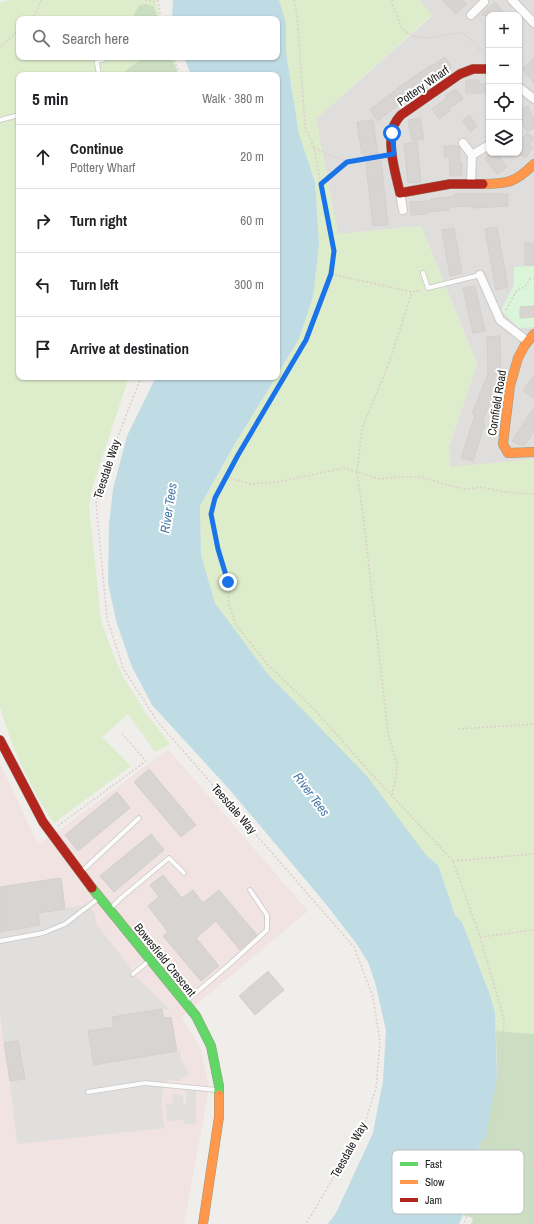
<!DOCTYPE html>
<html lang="en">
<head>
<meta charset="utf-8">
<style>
  :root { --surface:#fff; --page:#f6f6f6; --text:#202124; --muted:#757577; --line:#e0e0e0 }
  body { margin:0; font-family:"Archivo Narrow",sans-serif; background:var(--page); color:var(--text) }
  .controls { position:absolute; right:12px; top:12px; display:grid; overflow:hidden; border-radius:8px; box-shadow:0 1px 3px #0004 }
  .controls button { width:36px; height:36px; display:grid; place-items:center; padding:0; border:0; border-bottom:1px solid var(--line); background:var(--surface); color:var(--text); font:20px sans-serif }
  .stop { position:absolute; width:12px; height:12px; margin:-9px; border:3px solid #1a73e8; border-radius:50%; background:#fff }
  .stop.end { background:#1a73e8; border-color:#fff; box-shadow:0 1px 4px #0008 }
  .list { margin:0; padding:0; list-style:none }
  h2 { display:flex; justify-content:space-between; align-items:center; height:52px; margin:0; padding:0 16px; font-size:17px }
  h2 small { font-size:13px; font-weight:400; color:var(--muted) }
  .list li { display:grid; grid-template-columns:26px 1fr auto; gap:12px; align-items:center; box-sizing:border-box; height:64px; padding:0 16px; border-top:1px solid var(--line) }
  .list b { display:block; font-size:15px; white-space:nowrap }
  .list p { margin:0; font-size:13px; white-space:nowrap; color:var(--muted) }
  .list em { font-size:13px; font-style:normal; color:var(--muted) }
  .icon { flex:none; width:22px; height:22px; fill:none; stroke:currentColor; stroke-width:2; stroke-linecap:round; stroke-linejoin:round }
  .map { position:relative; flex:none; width:534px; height:1224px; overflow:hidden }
  .search { position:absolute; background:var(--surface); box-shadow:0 1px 3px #0004; left:16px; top:16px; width:264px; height:44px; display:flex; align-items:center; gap:10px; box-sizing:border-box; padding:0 14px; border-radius:8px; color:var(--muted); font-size:15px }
  .panel { position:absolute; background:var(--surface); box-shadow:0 1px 3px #0004; left:16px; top:72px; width:264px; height:308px; border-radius:8px }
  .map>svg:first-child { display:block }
  .residential { fill:#dfdedc; fill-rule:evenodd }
  .commercial { fill:#f1e3e1 }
  .grass { fill:#ddeccb }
  .forest { fill:#cbdec1 }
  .park { fill:#daf5da }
  .parking { fill:#e0dfde }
  .water { fill:#bfdbe3 }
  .building { fill:#d7d4d2; stroke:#d3d0cc }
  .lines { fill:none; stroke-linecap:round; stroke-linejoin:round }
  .lane-casing { stroke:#c9c8c7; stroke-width:5.5 }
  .street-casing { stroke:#c9c8c7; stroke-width:10 }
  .fast-casing { stroke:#999a82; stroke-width:10 }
  .slow-casing { stroke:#999a82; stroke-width:10 }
  .jam-casing { stroke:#999a82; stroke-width:10 }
  .path { stroke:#dccecd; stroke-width:1.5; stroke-dasharray:2 2; stroke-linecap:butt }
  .lane { stroke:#fdfcfc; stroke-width:4 }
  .street { stroke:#fdfcfc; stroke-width:8 }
  .fast { stroke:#63d668; stroke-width:9 }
  .slow { stroke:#ff974d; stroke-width:9 }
  .jam { stroke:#b3261e; stroke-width:9 }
  .route { stroke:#1a73e8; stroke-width:5 }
  .labels { text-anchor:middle; stroke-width:4; stroke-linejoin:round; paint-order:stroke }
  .street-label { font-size:12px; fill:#222; stroke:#fff }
  .water-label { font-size:13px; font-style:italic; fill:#4a7aab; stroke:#fff }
  .key { fill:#fff; stroke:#bdbdbd; stroke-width:1 }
  .key-label { font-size:11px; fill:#222 }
</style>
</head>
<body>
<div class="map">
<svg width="534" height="1224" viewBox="0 0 534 1224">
  <rect width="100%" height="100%" fill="#f0eeeb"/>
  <!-- residential -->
  <path class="residential" d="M419 0H534V459L450 468 449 446 477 364 421 226 338 234 316 119 432 16ZM489 15H519V153H489Z"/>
  <!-- commercial -->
  <path class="commercial" d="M168 749 308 911 182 1017 201 1049 209 1088 184 1224H0V763L38 844 62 828Z"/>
  <!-- grass -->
  <g class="grass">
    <path d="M10 0H156L160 19H19V57H172L179 75H19V377H129L92 488 89 506 101 620 113 654 123 677 146 713 170 744 155 752 128 714 102 737 131 766 54 823C30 788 12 748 0 707V2Z"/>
    <path d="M279 0H419L432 15 316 119 338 234 421 226 477 364 449 445 450 467 534 459V1034L496 1031 495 1012 490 995 462 922 455 915 438 865 426 855 365 775 267 673 215 603 201 555 200 506 233 447 299 339 313 297 319 244 315 182 299 134 286 53V23Z"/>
  </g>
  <!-- forest -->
  <g class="forest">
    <path d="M146 4 153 6 159 19H134V14L139 6Z"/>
    <path d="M139 57H171L179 75H123V73L140 60Z"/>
    <path d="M496 1031 534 1034V1224H471L473 1218 463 1215 480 1143 497 1077Z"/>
  </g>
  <!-- park -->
  <path class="park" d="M534 266V327L519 328 501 310 514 285V267Z"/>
  <!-- parking -->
  <g class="parking">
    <path d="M85 905 94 912 97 925 129 966 133 974 170 1010 162 1009 112 1017 114 1027 88 1031 94 1065 180 1051 181 1060 189 1074 179 1081 167 1080 163 1091 161 1105 165 1128 17 1144 10 1081 25 1079 18 1041 4 1043 0 1015V932L40 925 38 913Z"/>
    <path d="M186 1087 196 1088V1123L185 1125 183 1120 167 1121 166 1104 173 1103 172 1094 183 1095V1105H186Z"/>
  </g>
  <!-- water -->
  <g class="water">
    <path d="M173 0H279L286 23V53L299 134 315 182 319 244 313 297 299 339 277 375V75H191L184 57H277V19H172Z"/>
    <path d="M156 377H276L233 447 200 506 201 555 215 603 267 673 366 775 426 855 438 865 455 915 462 922 490 995 495 1012 497 1077 486 1137 480 1143 463 1215 459 1224H328L336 1213 373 1133 383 1081 386 1030 375 982 368 962 356 943 325 903 230 790 152 705 132 667 117 624 108 583 109 524 113 489 127 436Z"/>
  </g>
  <!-- building -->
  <g class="building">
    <path d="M442 0H463L467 4 456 14Z"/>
    <path d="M495 2 507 15H481Z"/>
    <path d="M445 57 452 67 442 75 441 73 418 89 414 81 415 91 378 121 370 110 402 85 433 64 434 65Z"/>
    <path d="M534 58V83L522 69Z"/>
    <path d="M466 80H479V84H489V93H466Z"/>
    <path d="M456 89 463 99 448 109 450 111 439 119 432 109 447 98 445 96Z"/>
    <path d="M528 106 534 119V128L527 132 519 117V110Z"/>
    <path d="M469 115 477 126 471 132 462 121Z"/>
    <path d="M420 118 424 139 412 141 408 120Z"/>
    <path d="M373 120 379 161H381L388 225 373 226 365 154H362L357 122Z"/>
    <path d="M527 133 534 138 529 144 533 148 525 158 519 153V143Z"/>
    <path d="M417 142 421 182 408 183 404 144Z"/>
    <path d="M444 146H459L460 148 459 163 462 162V176H450L449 157H444Z"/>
    <path d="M491 153H497L507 167 497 174 485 158Z"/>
    <path d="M455 194H508V206L472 208V206L449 207V210L427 212V214L411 215 410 202 431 201V199L455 196Z"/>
    <path d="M497 227 508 287 496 290 485 229Z"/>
    <path d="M454 228 462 273 450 276 442 230Z"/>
    <rect x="525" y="243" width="9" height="22"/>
    <path d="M475 286 485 331 473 333 463 288Z"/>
    <path d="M534 306V317L520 318V307Z"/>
    <path d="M500 336 501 375 482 423 485 424 473 461 461 458 475 415 472 414 488 374 487 337Z"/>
    <path d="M534 375V399L523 391Z"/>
    <path d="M534 407V431L525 445H519L512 441Z"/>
    <path d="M149 769 196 825 181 837 134 782Z"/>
    <path d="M117 792 130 808 78 851 65 835Z"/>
    <path d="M151 834 164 850 114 892 100 876Z"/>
    <path d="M163 875 182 898 193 890 203 903 219 890 257 935 240 950 216 921 196 938 219 966 201 981 163 936 168 932 148 906 159 897 150 885Z"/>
    <path d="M61 878 65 909 38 913 40 925 0 932V887Z"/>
    <path d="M268 971 284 990 255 1015 239 996Z"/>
    <path d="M162 1009 164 1018 171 1017 177 1051 94 1065 88 1031 114 1027 112 1017Z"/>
    <path d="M18 1041 25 1079 10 1081 4 1043Z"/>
  </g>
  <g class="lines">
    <defs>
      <g id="lane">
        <path d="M96 57 99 75"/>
        <path d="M97 61 103 60"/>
        <path d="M0 120 19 115"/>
        <path d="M423 273 428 288 480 275"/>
        <path d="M81 872 139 818"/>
        <path d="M111 908 121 898 169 858 184 873"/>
        <path d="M0 941 43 933 65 924 99 898"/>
        <path d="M133 974 150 960"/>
        <path d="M185 1002 231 963 267 930V915L250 890"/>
        <path d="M88 1092 145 1083 217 1090"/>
      </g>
      <g id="street">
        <path d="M512 0 534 23"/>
        <path d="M471 15 484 2"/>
        <path d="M519 87 534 99"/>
        <path d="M463 143 472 155"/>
        <path d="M471 183 472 155 489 145"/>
        <path d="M400 193 403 210"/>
        <path d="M480 275 500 320 527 341"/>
      </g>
      <path id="fast" d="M92 888 196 1016 211 1046 219 1086V1095"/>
      <g id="slow">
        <path d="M483 184C508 184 516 182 534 164"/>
        <path d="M534 334 525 345 518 358 510 386 503 444 508 453 534 452"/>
        <path d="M203 1224 219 1117V1095"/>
      </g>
      <g id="jam">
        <path d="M483 184H450L400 193C396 175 386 143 394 125 396 121 398 118 401 115L460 74 473 69H489"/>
        <path d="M0 740 43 822 92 888"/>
      </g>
    </defs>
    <!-- lane casing -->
    <use href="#lane" class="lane-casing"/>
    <!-- street casing -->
    <use href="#street" class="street-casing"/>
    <!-- fast casing -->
    <use href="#fast" class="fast-casing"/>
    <!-- slow casing -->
    <use href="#slow" class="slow-casing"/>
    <!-- jam casing -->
    <use href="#jam" class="jam-casing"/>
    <!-- path -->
    <g class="path">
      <path d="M145 0 157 2"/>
      <path d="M158 0 161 19"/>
      <path d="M294 0 297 13 305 126 314 148 334 251 331 274 306 339 238 455 215 498 211 514 218 549 228 582 229 605 236 625 267 664 315 710 367 769 453 861 480 937 504 1019 499 1110 481 1174 464 1224"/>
      <path d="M392 0V3L402 29 415 37 428 38 456 33H462L467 36 489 58"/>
      <path d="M31 19 36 14 41 0"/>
      <path d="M0 47 19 30"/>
      <path d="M173 57 180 75"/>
      <path d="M314 148 347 162"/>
      <path d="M321 184 347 162 382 156"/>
      <path d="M331 274 412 292 421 290"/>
      <path d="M506 310 517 290 525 287 530 279 534 278"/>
      <path d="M141 377 103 476 96 503 107 618 123 668 157 721 354 947 373 997 380 1042 376 1088 364 1126 306 1224"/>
      <path d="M226 477 251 484 278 482 343 468 380 479 398 477H421L455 487 467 489 480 487 511 493 534 494"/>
      <path d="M458 729 534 724"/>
      <path d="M392 795 396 778 397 765 388 733 363 514 357 472 362 428 388 366 412 292"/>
      <path d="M58 826 146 761 122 734"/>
      <path d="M453 861 534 854"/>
      <path d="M480 937 534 930"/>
      <path d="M481 1174 534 1164"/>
    </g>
    <!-- lane -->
    <use href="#lane" class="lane"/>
    <!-- street -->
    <use href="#street" class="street"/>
    <!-- fast -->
    <use href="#fast" class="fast"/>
    <!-- slow -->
    <use href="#slow" class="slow"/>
    <!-- jam -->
    <use href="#jam" class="jam"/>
  </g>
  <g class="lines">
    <!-- route -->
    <path class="route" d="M228 582 218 549 211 514 215 498 238 455 306 340 331 274 334 251 321 184 347 162 394 154 392 133"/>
  </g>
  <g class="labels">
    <!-- street labels -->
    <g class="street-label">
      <text transform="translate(423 86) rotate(-35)" y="4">Pottery Wharf</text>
      <text transform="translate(497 403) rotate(-81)" y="4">Cornfield Road</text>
      <text transform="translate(107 469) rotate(-72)" y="4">Teesdale Way</text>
      <text transform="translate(234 809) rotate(49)" y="4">Teesdale Way</text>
      <text transform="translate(165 960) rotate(51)" y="4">Bowesfield Crescent</text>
      <text transform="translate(349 1150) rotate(-61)" y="4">Teesdale Way</text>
    </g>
    <!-- water labels -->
    <g class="water-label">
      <text transform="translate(168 508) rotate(-81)" y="5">River Tees</text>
      <text transform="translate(312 794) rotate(53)" y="5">River Tees</text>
    </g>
  </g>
  <!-- legend -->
  <rect x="392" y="1150" width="132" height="64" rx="6" class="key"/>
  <rect x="400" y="1162" width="18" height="4" fill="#63d668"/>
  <rect x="400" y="1180" width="18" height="4" fill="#ff974d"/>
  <rect x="400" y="1198" width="18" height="4" fill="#b3261e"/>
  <g class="key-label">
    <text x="425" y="1168">Fast</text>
    <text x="425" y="1186">Slow</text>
    <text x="425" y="1204">Jam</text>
  </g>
</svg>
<div class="controls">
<button>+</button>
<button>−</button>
<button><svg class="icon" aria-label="locate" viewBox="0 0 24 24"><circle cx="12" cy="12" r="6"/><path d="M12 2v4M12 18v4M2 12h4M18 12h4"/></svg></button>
<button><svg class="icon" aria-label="layers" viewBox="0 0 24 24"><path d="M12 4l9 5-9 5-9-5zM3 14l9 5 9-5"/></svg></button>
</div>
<div class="stop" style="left:392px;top:133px"></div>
<div class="stop end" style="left:228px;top:582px"></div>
<div class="search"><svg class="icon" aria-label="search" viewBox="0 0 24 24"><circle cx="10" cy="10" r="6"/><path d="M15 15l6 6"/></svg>Search here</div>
<section class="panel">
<h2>5 min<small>Walk · 380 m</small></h2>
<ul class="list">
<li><svg class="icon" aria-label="ahead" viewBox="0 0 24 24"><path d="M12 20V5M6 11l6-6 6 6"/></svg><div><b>Continue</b><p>Pottery Wharf</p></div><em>20 m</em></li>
<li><svg class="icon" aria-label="right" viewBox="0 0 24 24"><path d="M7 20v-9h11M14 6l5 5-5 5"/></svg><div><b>Turn right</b></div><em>60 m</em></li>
<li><svg class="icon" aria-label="left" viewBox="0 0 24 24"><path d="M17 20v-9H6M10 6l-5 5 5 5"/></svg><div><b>Turn left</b></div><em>300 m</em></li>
<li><svg class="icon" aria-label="arrive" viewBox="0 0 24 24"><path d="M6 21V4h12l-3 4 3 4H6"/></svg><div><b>Arrive at destination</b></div></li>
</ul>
</section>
</div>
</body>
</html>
